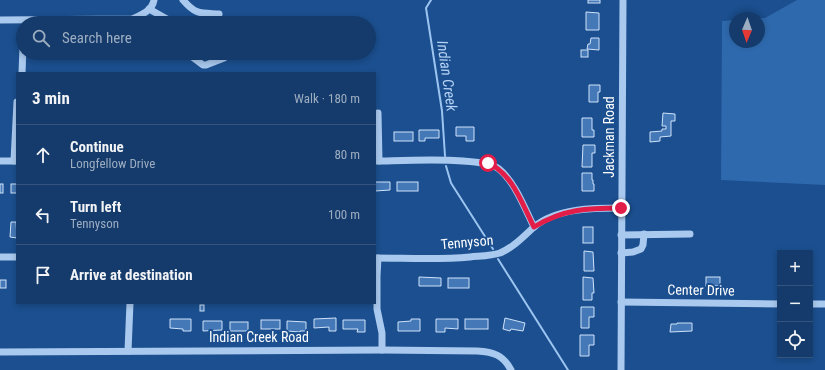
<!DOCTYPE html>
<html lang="en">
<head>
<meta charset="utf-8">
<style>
  :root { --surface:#143b6b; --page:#1d4271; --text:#f1f3f6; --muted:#9dadc1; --line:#33557e }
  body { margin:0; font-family:"Roboto Condensed",sans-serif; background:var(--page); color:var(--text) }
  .controls { position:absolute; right:12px; bottom:12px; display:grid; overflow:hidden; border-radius:0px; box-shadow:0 2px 6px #0003 }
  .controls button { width:36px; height:36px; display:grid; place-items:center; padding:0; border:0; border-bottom:1px solid var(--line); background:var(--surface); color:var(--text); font:20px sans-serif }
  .compass { position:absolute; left:729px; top:12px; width:36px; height:36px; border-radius:50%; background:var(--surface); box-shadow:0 2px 6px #0003; rotate:182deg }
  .stop { position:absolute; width:12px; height:12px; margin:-9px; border:3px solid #e11d48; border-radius:50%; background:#fff }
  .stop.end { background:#e11d48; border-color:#fff; box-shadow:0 1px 4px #0008 }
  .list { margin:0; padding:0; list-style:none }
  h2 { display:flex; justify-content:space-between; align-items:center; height:52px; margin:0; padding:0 16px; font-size:17px }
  h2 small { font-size:13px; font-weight:400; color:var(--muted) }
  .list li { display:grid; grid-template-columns:26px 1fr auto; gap:12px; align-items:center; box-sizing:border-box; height:60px; padding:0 16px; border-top:1px solid var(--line) }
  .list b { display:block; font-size:15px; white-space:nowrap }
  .list p { margin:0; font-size:13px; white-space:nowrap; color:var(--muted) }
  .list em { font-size:13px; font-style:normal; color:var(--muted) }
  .icon { flex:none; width:22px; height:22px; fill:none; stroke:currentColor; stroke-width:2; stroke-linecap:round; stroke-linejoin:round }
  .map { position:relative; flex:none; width:825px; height:370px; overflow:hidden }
  .search { position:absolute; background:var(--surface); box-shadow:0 2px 6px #0003; left:16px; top:16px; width:360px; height:44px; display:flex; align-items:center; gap:10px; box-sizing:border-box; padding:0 14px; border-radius:22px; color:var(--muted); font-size:15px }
  .panel { position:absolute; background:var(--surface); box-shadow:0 2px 6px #0003; left:16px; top:72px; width:360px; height:232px; border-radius:0px }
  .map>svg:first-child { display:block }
  .green { fill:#2e69ad }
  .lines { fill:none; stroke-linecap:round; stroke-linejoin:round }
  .stream { stroke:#9cc4f0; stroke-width:2 }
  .building { fill:#4478b7; stroke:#cfe3fa }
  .minor { stroke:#a9c9ee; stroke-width:7 }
  .route { stroke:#e11d48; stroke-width:5 }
  .labels { text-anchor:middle; stroke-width:4; stroke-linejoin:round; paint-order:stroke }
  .street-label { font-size:14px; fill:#fff; stroke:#1b4f8f }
  .water-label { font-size:15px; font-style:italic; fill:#b5d3f5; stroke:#1b4f8f }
</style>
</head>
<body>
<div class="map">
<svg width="825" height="370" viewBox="0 0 825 370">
  <rect width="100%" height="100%" fill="#1b4f8f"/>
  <!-- green -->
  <path class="green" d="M797 0H825V185L721 180 722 21 735 20V42H759V18H765Z"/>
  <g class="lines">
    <!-- stream -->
    <g class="stream">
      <path d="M431 0 426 8 442 111 445 156"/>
      <path d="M446 166 451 183 493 249"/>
      <path d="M498 259 568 370"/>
    </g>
  </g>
  <!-- building -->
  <g class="building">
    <rect x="588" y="0" width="12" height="3"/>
    <path d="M586 12 599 13V30H586Z"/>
    <path d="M591 38H599V50L587 49 588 44H590Z"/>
    <rect x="581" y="50" width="7" height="7"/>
    <path d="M589 85H600V92H598V102H589Z"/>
    <path d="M663 113 675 114V121H671V136L660 137V141L650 142V132L662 131V129H666V126H662Z"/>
    <path d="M582 118H592V130H594V137H582Z"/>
    <path d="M456 127H474V141H466V136H456Z"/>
    <path d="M419 130H439V138H425V141H419Z"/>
    <rect x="394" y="132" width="19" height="9"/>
    <path d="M583 145H595V153H592V167H582Z"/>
    <path d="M582 173H592V180H593V184H594V191H582Z"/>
    <path d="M375 182H390V190L375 191Z"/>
    <rect x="397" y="182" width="21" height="9"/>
    <rect x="0" y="184" width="3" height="9"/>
    <rect x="11" y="184" width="6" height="9"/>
    <path d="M11 222H16L17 238 10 237Z"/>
    <rect x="583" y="227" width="10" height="16"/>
    <path d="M584 251 593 252 594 271H584Z"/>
    <path d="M419 277 441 278V286H419Z"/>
    <path d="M583 277 593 278 594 293H592V300H583Z"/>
    <rect x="706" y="277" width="14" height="9"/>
    <rect x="448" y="278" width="21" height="10"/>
    <rect x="0" y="280" width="6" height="8"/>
    <rect x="200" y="305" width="4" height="6"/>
    <path d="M581 307H594V317H589V328H581Z"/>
    <path d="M336 318V331H329V327L314 328V319Z"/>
    <path d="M505 318 525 323 523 331 511 329 510 331 503 329Z"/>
    <path d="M170 319H191V331H183V329L170 328Z"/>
    <path d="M411 319H420V331H398V322L411 321Z"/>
    <path d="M436 319H458V329L445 328V332H436Z"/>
    <rect x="465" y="319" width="23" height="10"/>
    <rect x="261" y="320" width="19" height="9"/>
    <path d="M343 320H365V332H357L358 329H343Z"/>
    <path d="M203 321H222V330L203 331Z"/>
    <path d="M287 321 306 322V331H300V332L287 331Z"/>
    <rect x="230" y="322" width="18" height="9"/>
    <path d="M677 323H692V331L670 332 671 324H677Z"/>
    <path d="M580 335H594V345H589V356H580Z"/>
  </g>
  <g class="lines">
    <!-- minor -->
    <g class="minor">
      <path d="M183 0C196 15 200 13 219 14"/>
      <path d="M149 9 174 23"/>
      <path d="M0 20 132 19C141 15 152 11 154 0"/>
      <path d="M187 53 203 65H206L224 58"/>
      <path d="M22 73 23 47"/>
      <path d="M378 113 379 161"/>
      <path d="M0 161H17"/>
      <path d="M14 161 17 102"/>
      <path d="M375 161C399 161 484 156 499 169 515 182 525 209 534 227"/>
      <path d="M621 235 690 234"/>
      <path d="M621 253 633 252 641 249 643 245 644 234"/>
      <path d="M0 257H17"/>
      <path d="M375 258C406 258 438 260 470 257 480 256 491 256 500 253 514 247 523 237 534 227 556 208 594 208 621 208"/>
      <path d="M378 258 377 276V309L382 333V350"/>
      <path d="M621 302 780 304"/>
      <path d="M810 304H825"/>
      <path d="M128 351 130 303"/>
      <path d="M0 352 382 350 477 351C494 352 503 355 511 370"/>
      <path d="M621 370 623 0"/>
    </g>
  </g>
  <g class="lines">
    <!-- route -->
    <path class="route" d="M488 163C513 174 522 204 534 227 563 209 588 208 621 208"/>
  </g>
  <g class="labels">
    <!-- street labels -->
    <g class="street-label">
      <text transform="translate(609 137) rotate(-90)" y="5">Jackman Road</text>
      <text transform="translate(467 242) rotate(-5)" y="5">Tennyson</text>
      <text transform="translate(701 290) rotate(1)" y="5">Center Drive</text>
      <text x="259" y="342">Indian Creek Road</text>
    </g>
    <!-- water labels -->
    <g class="water-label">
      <text transform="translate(447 76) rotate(82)" y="5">Indian Creek</text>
    </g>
  </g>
</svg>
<div class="controls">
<button>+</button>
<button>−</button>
<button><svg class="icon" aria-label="locate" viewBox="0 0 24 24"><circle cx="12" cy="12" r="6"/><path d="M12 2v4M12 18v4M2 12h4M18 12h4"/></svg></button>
</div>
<svg class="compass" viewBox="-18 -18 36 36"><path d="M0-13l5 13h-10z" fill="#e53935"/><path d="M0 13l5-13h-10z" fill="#9dadc1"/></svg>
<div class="stop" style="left:488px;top:163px"></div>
<div class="stop end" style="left:621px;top:208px"></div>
<div class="search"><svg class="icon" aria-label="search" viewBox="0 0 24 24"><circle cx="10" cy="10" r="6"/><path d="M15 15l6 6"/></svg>Search here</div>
<section class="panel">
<h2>3 min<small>Walk · 180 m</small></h2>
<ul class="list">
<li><svg class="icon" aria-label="ahead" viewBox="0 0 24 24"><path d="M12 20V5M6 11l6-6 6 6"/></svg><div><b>Continue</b><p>Longfellow Drive</p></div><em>80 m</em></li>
<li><svg class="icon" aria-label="left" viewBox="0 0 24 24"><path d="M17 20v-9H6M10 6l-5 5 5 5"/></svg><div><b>Turn left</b><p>Tennyson</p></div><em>100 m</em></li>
<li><svg class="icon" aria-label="arrive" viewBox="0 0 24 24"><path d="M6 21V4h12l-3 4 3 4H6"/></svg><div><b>Arrive at destination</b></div></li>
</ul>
</section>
</div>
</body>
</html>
